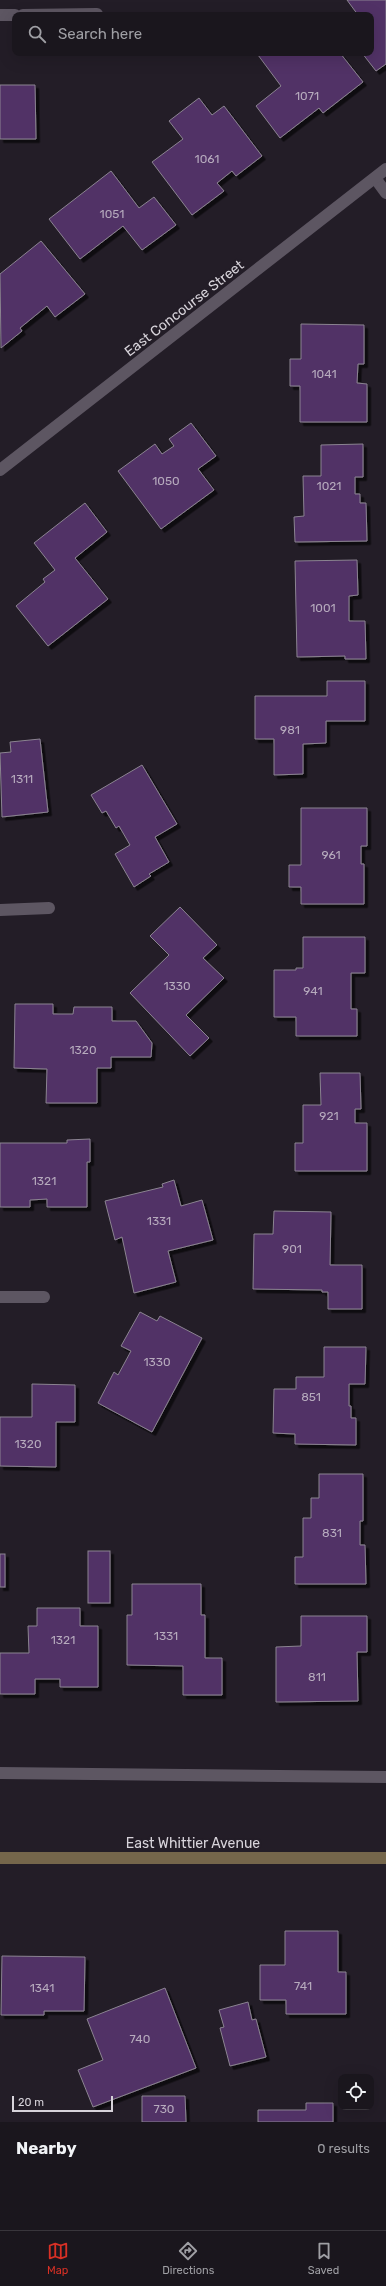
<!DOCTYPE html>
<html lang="en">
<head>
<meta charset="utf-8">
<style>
  :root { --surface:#1a161d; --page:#27232a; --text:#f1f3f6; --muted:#9f9fa4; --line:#38353b; --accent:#d93025 }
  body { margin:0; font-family:Rubik,sans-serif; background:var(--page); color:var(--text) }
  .controls { position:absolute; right:12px; bottom:12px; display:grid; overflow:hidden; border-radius:8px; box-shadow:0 4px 16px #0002 }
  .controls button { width:36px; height:36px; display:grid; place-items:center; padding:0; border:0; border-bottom:1px solid var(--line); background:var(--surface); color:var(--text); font:20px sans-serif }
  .scale { position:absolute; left:12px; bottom:10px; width:101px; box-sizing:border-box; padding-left:4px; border:2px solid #d7d3da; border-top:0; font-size:11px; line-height:14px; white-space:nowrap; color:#d7d3da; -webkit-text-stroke:3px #231d27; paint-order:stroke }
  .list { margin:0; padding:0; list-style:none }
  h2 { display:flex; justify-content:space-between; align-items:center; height:52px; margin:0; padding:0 16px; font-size:17px }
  h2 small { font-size:13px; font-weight:400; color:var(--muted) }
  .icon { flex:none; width:22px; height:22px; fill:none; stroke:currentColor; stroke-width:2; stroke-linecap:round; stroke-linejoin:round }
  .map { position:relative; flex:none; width:386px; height:2122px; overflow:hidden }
  .search { position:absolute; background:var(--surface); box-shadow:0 4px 16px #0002; left:12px; right:12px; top:12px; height:44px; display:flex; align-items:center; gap:10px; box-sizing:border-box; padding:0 14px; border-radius:8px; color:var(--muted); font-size:15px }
  .sheet { height:108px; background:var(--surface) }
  nav { display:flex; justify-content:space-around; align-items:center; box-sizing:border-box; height:56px; border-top:1px solid var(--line); background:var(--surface); font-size:11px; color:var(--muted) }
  nav a { display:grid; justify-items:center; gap:2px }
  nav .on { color:var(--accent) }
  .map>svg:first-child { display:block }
  .building { fill:#513066; stroke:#8b8491; filter:url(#shadow) }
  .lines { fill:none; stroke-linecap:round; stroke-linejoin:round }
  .lane { stroke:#5d5662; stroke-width:12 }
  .street { stroke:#5d5662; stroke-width:12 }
  .secondary { stroke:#75664b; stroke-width:12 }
  .labels { text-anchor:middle; stroke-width:4; stroke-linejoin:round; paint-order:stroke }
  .number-label { font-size:12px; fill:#b6aabd }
  .street-label { font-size:14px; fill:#d7d3da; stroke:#231d27 }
</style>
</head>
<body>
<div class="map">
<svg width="386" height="2122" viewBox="0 0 386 2122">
  <defs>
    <filter id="shadow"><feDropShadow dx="3.5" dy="3.5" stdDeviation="0" flood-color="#0009"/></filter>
  </defs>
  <rect width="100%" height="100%" fill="#231d27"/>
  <!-- building -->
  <g class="building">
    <path d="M347 0H386V64L376 71 362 53H371V15H358Z"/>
    <path d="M260 53H340L363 82 323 113 319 108 280 138 256 106 281 86 258 55Z"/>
    <path d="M0 85H35L36 139H0Z"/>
    <path d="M199 98 212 115 224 106 262 156 236 176 232 171 217 183 224 191 192 215 152 162 183 139 169 121Z"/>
    <path d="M111 171 139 208 154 197 176 225 142 250 123 226 80 259 49 219Z"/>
    <path d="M41 241 85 294 55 317 47 306 20 328 22 331 1 348 0 274Z"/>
    <path d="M301 324 364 325V364H358L357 383 367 384V422H300V386H290V359H301Z"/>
    <path d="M191 423 216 456 198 469 214 490 161 529 118 471 155 444 162 454 174 446 169 439Z"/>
    <path d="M363 444V477H355V494H360V503H366L367 541 295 542 294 517 304 516 303 476H321V445Z"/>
    <path d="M85 503 107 532 75 558 108 599 48 646 16 606 45 582 43 579 55 570 34 543Z"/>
    <path d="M357 560 358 595 349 596V621H365L366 659H345V656L297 657 295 561Z"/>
    <path d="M327 681H365V721H326V743L303 744V774L274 775V739H255V696H327Z"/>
    <path d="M40 739 48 812 2 817 0 753 11 752 10 742Z"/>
    <path d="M142 765 177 824 155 837 169 862 149 874 151 876 134 887 115 854 130 845 119 826 116 828 106 811 102 813 91 795Z"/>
    <path d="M301 808H367V846H361V864H364V904H301V887H289V865H301Z"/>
    <path d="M180 907 217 945 203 958 224 978 186 1015 209 1038 190 1056 130 993 169 955 150 936Z"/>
    <path d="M303 937H365V973H351V1009H357V1036H296V1017H274V970H296V968H303Z"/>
    <path d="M15 1004H53V1014H73L74 1007H112V1021H136L152 1043 151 1057H111V1068H97V1103H46L47 1069 14 1068Z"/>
    <path d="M320 1073H360L361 1109H355V1123H367V1171H295V1143H303V1105H321Z"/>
    <path d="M90 1139V1162H87V1207H47V1199L30 1200V1207H0V1143H67V1140Z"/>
    <path d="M174 1180 181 1206 202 1200 213 1240 168 1251 176 1282 134 1293 122 1237 115 1240 105 1201 163 1187 162 1184Z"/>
    <path d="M274 1211 331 1212 330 1265H362V1309H328V1292H322V1290L253 1289 254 1234H273Z"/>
    <path d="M140 1312 157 1321 160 1316 202 1338 152 1432 98 1403 114 1372 118 1375 131 1351 121 1346Z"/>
    <path d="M324 1347H366L365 1384H349V1406H351V1418H356V1445L295 1444V1434L273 1433 274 1389H296V1377H324Z"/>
    <path d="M32 1384 75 1385V1422H56V1467L0 1466V1417H32Z"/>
    <path d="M319 1474H363V1521H360V1545H365L366 1584H295V1557H303V1518H311V1498H319Z"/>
    <rect x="88" y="1551" width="22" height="52"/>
    <rect x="0" y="1554" width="5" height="33"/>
    <path d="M132 1584H201V1615H205V1658H222V1695H183V1666L127 1665V1615H132Z"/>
    <path d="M37 1608H80V1626H98V1687H60V1679H35V1694H0V1653H29L28 1626H37Z"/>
    <path d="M301 1616H367V1652H357L358 1701 276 1702V1647L301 1646Z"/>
    <path d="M285 1931H338V1972H346V2014H286V2000H260V1965H285Z"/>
    <path d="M2 1956 85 1957 84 2011H44V2015H1Z"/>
    <path d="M165 1988 196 2068 93 2107 78 2070 103 2060 87 2019Z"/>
    <path d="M248 2002 252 2020 256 2019 266 2057 230 2066 220 2028 224 2027 219 2010Z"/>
    <path d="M142 2096H185L186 2122H142Z"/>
    <path d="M306 2103H333V2122H258V2110H306Z"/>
  </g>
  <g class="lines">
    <!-- lane -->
    <path class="lane" d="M0 1773 386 1777"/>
    <!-- street -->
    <g class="street">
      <path d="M0 15H15"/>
      <path d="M23 15 97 14"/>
      <path d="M375 178 386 193"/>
      <path d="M0 470 386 169"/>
      <path d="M0 910 49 908"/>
      <path d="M0 1297H44"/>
    </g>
    <!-- secondary -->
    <path class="secondary" d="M0 1858H386"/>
  </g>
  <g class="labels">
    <!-- number labels -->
    <g class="number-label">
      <text x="307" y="100">1071</text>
      <text x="207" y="163">1061</text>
      <text x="112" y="218">1051</text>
      <text x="324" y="378">1041</text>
      <text x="166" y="485">1050</text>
      <text x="329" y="490">1021</text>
      <text x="323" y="612">1001</text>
      <text x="290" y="734">981</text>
      <text x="22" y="783">1311</text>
      <text x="331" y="859">961</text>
      <text x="177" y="990">1330</text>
      <text x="313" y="995">941</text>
      <text x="83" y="1054">1320</text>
      <text x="329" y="1120">921</text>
      <text x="44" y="1185">1321</text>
      <text x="159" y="1225">1331</text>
      <text x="292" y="1253">901</text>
      <text x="157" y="1366">1330</text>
      <text x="311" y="1401">851</text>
      <text x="28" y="1448">1320</text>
      <text x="332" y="1537">831</text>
      <text x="166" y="1640">1331</text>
      <text x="63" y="1644">1321</text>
      <text x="317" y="1681">811</text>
      <text x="303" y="1990">741</text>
      <text x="42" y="1992">1341</text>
      <text x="140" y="2043">740</text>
      <text x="164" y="2113">730</text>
    </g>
    <!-- street labels -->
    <g class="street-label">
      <text transform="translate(184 308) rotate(-38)" y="5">East Concourse Street</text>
      <text x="193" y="1848">East Whittier Avenue</text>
    </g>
  </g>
</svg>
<div class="controls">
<button><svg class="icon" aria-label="locate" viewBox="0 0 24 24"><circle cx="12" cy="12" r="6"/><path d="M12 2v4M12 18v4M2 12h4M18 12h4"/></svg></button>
</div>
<div class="scale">20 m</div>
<div class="search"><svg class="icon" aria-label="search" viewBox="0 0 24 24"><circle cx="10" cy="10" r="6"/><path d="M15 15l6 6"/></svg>Search here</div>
</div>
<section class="sheet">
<h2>Nearby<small>0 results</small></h2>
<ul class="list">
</ul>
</section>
<nav>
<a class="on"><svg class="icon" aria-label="map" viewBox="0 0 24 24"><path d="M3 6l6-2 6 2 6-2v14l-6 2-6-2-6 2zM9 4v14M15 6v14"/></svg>Map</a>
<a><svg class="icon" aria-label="directions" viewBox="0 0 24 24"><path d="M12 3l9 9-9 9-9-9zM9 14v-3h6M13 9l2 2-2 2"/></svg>Directions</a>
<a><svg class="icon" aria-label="saved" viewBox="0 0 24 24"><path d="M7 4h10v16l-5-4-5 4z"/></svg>Saved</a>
</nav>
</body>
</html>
